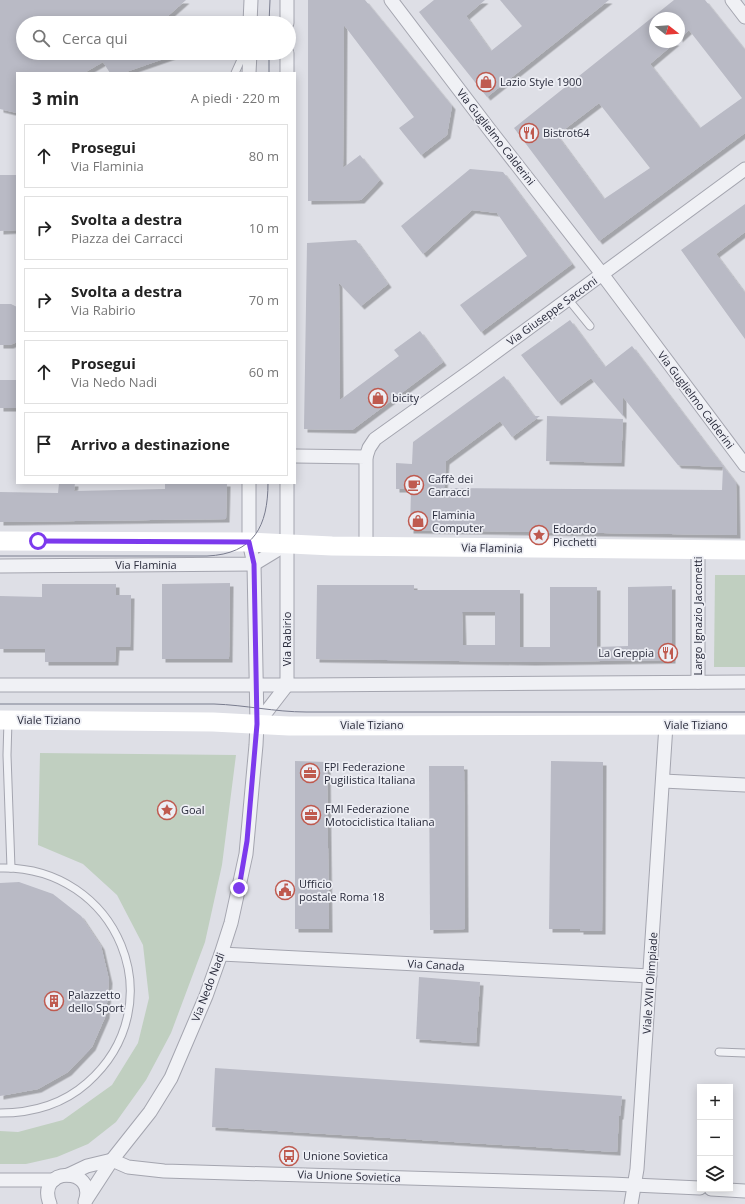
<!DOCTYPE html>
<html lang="it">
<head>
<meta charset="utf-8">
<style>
  :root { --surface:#fff; --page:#f2f2f2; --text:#222; --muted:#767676; --line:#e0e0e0 }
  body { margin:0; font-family:"Open Sans",sans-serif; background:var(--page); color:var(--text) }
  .controls { position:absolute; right:12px; bottom:12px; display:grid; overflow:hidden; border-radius:0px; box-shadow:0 2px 10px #0003 }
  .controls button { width:36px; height:36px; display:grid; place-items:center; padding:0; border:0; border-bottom:1px solid var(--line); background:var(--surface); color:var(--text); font:20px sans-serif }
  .compass { position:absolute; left:649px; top:12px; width:36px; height:36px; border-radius:50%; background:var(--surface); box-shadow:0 2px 10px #0003; rotate:107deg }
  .stop { position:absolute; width:12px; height:12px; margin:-9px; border:3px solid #7c3aed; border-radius:50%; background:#fff }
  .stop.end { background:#7c3aed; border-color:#fff; box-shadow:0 1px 4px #0008 }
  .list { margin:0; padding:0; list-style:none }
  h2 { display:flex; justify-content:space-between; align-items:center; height:52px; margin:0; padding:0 16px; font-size:17px }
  h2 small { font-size:13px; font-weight:400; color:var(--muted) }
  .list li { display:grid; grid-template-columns:26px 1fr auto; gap:12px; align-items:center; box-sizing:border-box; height:64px; margin:0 8px 8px; padding:0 8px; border:1px solid var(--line); border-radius:0px }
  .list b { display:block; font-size:15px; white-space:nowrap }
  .list p { margin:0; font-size:13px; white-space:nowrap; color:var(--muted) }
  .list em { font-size:13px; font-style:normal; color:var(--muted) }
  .icon { flex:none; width:22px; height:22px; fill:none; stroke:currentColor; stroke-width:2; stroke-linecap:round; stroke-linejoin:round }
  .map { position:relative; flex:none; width:745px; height:1204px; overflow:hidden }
  .search { position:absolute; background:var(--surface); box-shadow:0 2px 10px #0003; left:16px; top:16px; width:280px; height:44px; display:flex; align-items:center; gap:10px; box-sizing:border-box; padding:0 14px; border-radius:22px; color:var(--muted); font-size:15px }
  .panel { position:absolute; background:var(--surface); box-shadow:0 2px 10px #0003; left:16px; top:72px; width:280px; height:412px; border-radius:0px }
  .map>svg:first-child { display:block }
  .green { fill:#c0cfc0 }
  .building { fill:#b9bac5; fill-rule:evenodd; filter:url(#shadow) }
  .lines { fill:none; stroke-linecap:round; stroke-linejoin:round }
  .lane-casing { stroke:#a4a5af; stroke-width:9 }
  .street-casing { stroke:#a4a5af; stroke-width:15 }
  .lane { stroke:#f0f1f5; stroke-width:7 }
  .street { stroke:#f0f1f5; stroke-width:13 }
  .secondary { stroke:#fff; stroke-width:19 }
  .tram { stroke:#797c8e; stroke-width:1 }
  .route { stroke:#7c3aed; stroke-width:5 }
  .labels { text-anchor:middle; stroke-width:3.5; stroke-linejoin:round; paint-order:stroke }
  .poi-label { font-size:11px; fill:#292b3b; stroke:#edeef4; text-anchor:start }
  .street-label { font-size:11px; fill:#292b3b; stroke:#edeef4 }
</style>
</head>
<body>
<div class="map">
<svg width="745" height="1204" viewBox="0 0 745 1204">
  <defs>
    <filter id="shadow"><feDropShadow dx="3.5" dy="3.5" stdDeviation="0" flood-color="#0004"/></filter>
  </defs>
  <rect width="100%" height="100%" fill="#dedfe6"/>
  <!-- green -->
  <g class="green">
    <path d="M715 575H745V667H714Z"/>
    <path d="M40 753 236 755 222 865 205 942 171 1033 146 1080 116 1122 88 1144 57 1157 26 1164H0V1131L18 1132 63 1120 112 1085 138 1043 149 998 143 945 117 895 83 864 38 845Z"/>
  </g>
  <!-- building -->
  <g class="building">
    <path d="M0 0H186L160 23H23V53H175V55L123 73H110L103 62 84 73H17V113L0 109Z"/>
    <path d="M308 0H365L452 106 447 135 421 155 399 128 414 117 344 25 343 168 360 155 380 180 361 200 308 201Z"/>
    <path d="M434 0H485L466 16 491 51 522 26 500 0H609L487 97 419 12Z"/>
    <path d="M674 0H705L745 50V133L599 241 514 128ZM655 18H679V39L689 30 742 98 700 128 650 64 676 42H655ZM599 103 650 168 604 199 557 135Z"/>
    <path d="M470 169 503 172 572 264 481 332 460 305 527 256 497 213 472 210 423 254 401 226Z"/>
    <path d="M0 175H17V230L0 231Z"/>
    <path d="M745 204V232L716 254 745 293V339L681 250Z"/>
    <path d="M356 240 388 284 361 306 339 283 340 400 399 356 394 350 420 331 443 362 352 430 304 429 307 243Z"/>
    <path d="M0 304H11L17 307V342L10 345H0Z"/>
    <path d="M570 320 605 367 632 346 736 483 737 535 410 530 411 489H396V463L412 464 413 442 504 376 534 416H540L512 437 500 421 446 461 444 488 722 490 723 467 678 465 623 397V416L591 378 558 402 521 355Z"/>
    <rect x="0" y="380" width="17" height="28"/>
    <path d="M547 416 623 419 621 463 546 461Z"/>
    <path d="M59 483H75L74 491 165 489V483H227L226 519 0 522V492L58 493Z"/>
    <path d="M230 583 229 659H162V584Z"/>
    <path d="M42 584H116V595H131L130 647H116L115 662H45V649H0V596L42 597Z"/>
    <path d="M317 585H414V590H520V647H550V587H597V647L628 646V587L672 586V660L532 662 316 659ZM462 612H495V645H463Z"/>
    <path d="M295 761 327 762 329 929H295Z"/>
    <path d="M551 761 603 762 602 931H580V929H549Z"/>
    <path d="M429 766H464L465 929 430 930Z"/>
    <path d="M19 882 53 894 81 916 101 946 109 980 106 1015 92 1047 68 1072 38 1089 0 1096V883Z"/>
    <path d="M419 977 480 982 476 1043 416 1039Z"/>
    <path d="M215 1068 622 1096 620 1116H619L617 1152 212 1127Z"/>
  </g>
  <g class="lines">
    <defs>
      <g id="lane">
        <path d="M235 73 244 53"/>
        <path d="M568 299 590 326"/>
        <path d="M8 720 7 755 11 868"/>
        <path d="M0 868C118 865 176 1005 87 1083 62 1105 32 1113 0 1113"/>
        <path d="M719 1052 745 1053"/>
      </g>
      <g id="street">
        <path d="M287 0V23"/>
        <path d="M391 0 489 129 602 274 745 465"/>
        <path d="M732 0 745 17"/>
        <path d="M250 23 251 0"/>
        <path d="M287 53V73"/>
        <path d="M249 73 250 53"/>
        <path d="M295 456 366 457V546"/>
        <path d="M366 457 369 448 375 439 473 369 745 169"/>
        <path d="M0 566 254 564 287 544"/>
        <path d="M698 682V551"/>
        <path d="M0 685H304L745 682"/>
        <path d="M257 724 287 685V483"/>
        <path d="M663 781 745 785"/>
        <path d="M221 954 650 976"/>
        <path d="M68 1175 87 1166 112 1160 128 1167 164 1171 611 1184 700 1188"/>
        <path d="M0 1180H54"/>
        <path d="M711 1189 745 1191"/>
        <path d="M86 1200 112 1160 150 1112 171 1078 206 996 221 954 231 923 246 854 256 745 257 724 254 564 249 542V483"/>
        <path d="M50 1204C35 1166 98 1166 85 1202"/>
        <path d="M631 1204 637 1169 666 725"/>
      </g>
    </defs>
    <!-- lane casing -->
    <use href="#lane" class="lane-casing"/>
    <!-- street casing -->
    <use href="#street" class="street-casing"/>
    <!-- lane -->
    <use href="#lane" class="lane"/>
    <!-- street -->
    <use href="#street" class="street"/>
    <!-- secondary -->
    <g class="secondary">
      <path d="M0 541 249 542 332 546 745 550"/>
      <path d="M0 720 213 722 289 726 745 725"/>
    </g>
    <!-- tram -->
    <g class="tram">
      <path d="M269 23 270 0"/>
      <path d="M269 73V53"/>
      <path d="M0 556H207C254 554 268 526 268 483"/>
      <path d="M0 704H214C245 705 275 712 306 712H745"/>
    </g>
  </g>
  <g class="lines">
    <!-- route -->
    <path class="route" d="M38 541 249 542 254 564 257 724 247 841 239 888"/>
  </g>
  <!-- icons -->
  <defs>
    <symbol id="shop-ring" viewBox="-11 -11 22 22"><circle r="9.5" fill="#edeef4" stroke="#bf5a4f" stroke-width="1.5"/><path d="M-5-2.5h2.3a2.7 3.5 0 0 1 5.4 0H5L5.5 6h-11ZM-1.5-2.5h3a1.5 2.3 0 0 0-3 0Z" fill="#bf5a4f"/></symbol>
    <symbol id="restaurant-ring" viewBox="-11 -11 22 22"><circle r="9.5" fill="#edeef4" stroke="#bf5a4f" stroke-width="1.5"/><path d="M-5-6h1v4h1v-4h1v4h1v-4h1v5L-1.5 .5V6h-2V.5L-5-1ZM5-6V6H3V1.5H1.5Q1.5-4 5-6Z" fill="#bf5a4f"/></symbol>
    <symbol id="cafe-ring" viewBox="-11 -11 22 22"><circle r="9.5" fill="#edeef4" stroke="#bf5a4f" stroke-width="1.5"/><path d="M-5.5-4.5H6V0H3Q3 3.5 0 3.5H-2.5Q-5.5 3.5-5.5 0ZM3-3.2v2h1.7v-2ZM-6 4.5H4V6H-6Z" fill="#bf5a4f"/></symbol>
    <symbol id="sight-ring" viewBox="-11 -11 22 22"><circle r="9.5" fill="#edeef4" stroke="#bf5a4f" stroke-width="1.5"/><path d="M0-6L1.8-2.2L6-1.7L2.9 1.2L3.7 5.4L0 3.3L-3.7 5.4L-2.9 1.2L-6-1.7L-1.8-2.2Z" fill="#bf5a4f"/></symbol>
    <symbol id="office-ring" viewBox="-11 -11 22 22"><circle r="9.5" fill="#edeef4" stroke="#bf5a4f" stroke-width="1.5"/><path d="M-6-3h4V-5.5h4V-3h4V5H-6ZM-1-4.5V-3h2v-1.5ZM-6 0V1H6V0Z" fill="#bf5a4f"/></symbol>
    <symbol id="civic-ring" viewBox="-11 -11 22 22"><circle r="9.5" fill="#edeef4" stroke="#bf5a4f" stroke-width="1.5"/><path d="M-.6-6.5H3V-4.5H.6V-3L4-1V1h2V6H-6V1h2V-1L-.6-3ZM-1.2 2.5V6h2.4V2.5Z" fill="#bf5a4f"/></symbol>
    <symbol id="building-ring" viewBox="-11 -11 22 22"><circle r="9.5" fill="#edeef4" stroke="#bf5a4f" stroke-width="1.5"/><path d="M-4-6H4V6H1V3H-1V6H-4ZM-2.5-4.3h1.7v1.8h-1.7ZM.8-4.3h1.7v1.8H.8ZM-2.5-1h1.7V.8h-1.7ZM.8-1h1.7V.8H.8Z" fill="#bf5a4f"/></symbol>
    <symbol id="bus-ring" viewBox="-11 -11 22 22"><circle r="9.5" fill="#edeef4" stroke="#bf5a4f" stroke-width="1.5"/><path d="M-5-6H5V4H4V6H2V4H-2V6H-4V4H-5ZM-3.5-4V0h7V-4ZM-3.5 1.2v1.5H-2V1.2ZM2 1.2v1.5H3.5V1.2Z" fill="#bf5a4f"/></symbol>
  </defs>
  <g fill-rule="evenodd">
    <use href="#shop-ring" x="475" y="71" width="22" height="22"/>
    <use href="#restaurant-ring" x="518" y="122" width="22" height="22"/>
    <use href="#shop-ring" x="367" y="387" width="22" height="22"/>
    <use href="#cafe-ring" x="403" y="474" width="22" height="22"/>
    <use href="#shop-ring" x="407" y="510" width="22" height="22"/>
    <use href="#sight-ring" x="528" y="524" width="22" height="22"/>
    <use href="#restaurant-ring" x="657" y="642" width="22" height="22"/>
    <use href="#office-ring" x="299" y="762" width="22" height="22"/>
    <use href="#sight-ring" x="156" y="799" width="22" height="22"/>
    <use href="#office-ring" x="300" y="804" width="22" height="22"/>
    <use href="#civic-ring" x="274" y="879" width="22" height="22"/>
    <use href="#building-ring" x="43" y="990" width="22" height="22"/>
    <use href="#bus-ring" x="278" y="1145" width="22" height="22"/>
  </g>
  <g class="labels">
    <!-- poi labels -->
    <g class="poi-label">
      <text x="500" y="86">Lazio Style 1900</text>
      <text x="543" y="137">Bistrot64</text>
      <text x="392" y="402">bicity</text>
      <text x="428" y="483">Caffè dei<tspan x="428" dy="13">Carracci</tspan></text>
      <text x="432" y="519">Flaminia<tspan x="432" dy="13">Computer</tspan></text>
      <text x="553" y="533">Edoardo<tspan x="553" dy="13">Picchetti</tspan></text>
      <text x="654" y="657" text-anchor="end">La Greppia</text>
      <text x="324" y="771">FPI Federazione<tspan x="324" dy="13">Pugilistica Italiana</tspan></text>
      <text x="325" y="813">FMI Federazione<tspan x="325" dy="13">Motociclistica Italiana</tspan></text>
      <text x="181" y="814">Goal</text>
      <text x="299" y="888">Ufficio<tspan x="299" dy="13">postale Roma 18</tspan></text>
      <text x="68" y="999">Palazzetto<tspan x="68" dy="13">dello Sport</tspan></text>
      <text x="303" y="1160">Unione Sovietica</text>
    </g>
    <!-- street labels -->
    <g class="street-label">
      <text transform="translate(496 137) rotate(52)" y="4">Via Guglielmo Calderini</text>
      <text transform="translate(552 311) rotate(-36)" y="4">Via Giuseppe Sacconi</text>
      <text transform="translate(696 400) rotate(53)" y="4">Via Guglielmo Calderini</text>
      <text transform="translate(492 548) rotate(1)" y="4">Via Flaminia</text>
      <text x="146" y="569">Via Flaminia</text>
      <text transform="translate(698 616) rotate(-90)" y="4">Largo Ignazio Jacometti</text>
      <text transform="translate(287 639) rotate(-90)" y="4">Via Rabirio</text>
      <text x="49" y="724">Viale Tiziano</text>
      <text x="372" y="729">Viale Tiziano</text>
      <text x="696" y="729">Viale Tiziano</text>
      <text transform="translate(436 965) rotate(3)" y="4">Via Canada</text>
      <text transform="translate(650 983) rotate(-86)" y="4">Viale XVII Olimpiade</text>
      <text transform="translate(208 987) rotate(-69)" y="4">Via Nedo Nadi</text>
      <text transform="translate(349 1176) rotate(2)" y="4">Via Unione Sovietica</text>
    </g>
  </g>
</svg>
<div class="controls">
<button>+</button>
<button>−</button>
<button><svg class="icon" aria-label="layers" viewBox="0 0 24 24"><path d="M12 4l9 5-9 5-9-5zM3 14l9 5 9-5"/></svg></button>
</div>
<svg class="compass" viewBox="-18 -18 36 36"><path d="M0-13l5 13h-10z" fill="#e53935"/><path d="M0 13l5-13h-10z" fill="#767676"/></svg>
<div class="stop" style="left:38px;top:541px"></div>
<div class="stop end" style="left:239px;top:888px"></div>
<div class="search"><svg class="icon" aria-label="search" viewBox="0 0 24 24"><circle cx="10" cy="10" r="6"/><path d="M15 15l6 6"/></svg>Cerca qui</div>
<section class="panel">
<h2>3 min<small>A piedi · 220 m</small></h2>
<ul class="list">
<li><svg class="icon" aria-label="ahead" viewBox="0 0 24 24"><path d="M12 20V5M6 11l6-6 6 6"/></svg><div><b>Prosegui</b><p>Via Flaminia</p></div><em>80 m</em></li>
<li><svg class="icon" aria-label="right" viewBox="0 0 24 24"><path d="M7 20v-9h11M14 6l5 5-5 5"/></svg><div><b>Svolta a destra</b><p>Piazza dei Carracci</p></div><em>10 m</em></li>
<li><svg class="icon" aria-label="right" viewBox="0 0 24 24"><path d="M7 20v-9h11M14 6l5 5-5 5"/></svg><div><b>Svolta a destra</b><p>Via Rabirio</p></div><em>70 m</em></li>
<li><svg class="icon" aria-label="ahead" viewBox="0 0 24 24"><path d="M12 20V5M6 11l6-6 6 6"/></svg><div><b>Prosegui</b><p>Via Nedo Nadi</p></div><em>60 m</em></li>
<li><svg class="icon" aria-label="arrive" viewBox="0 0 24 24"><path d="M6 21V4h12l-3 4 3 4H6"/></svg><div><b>Arrivo a destinazione</b></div></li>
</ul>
</section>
</div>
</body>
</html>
